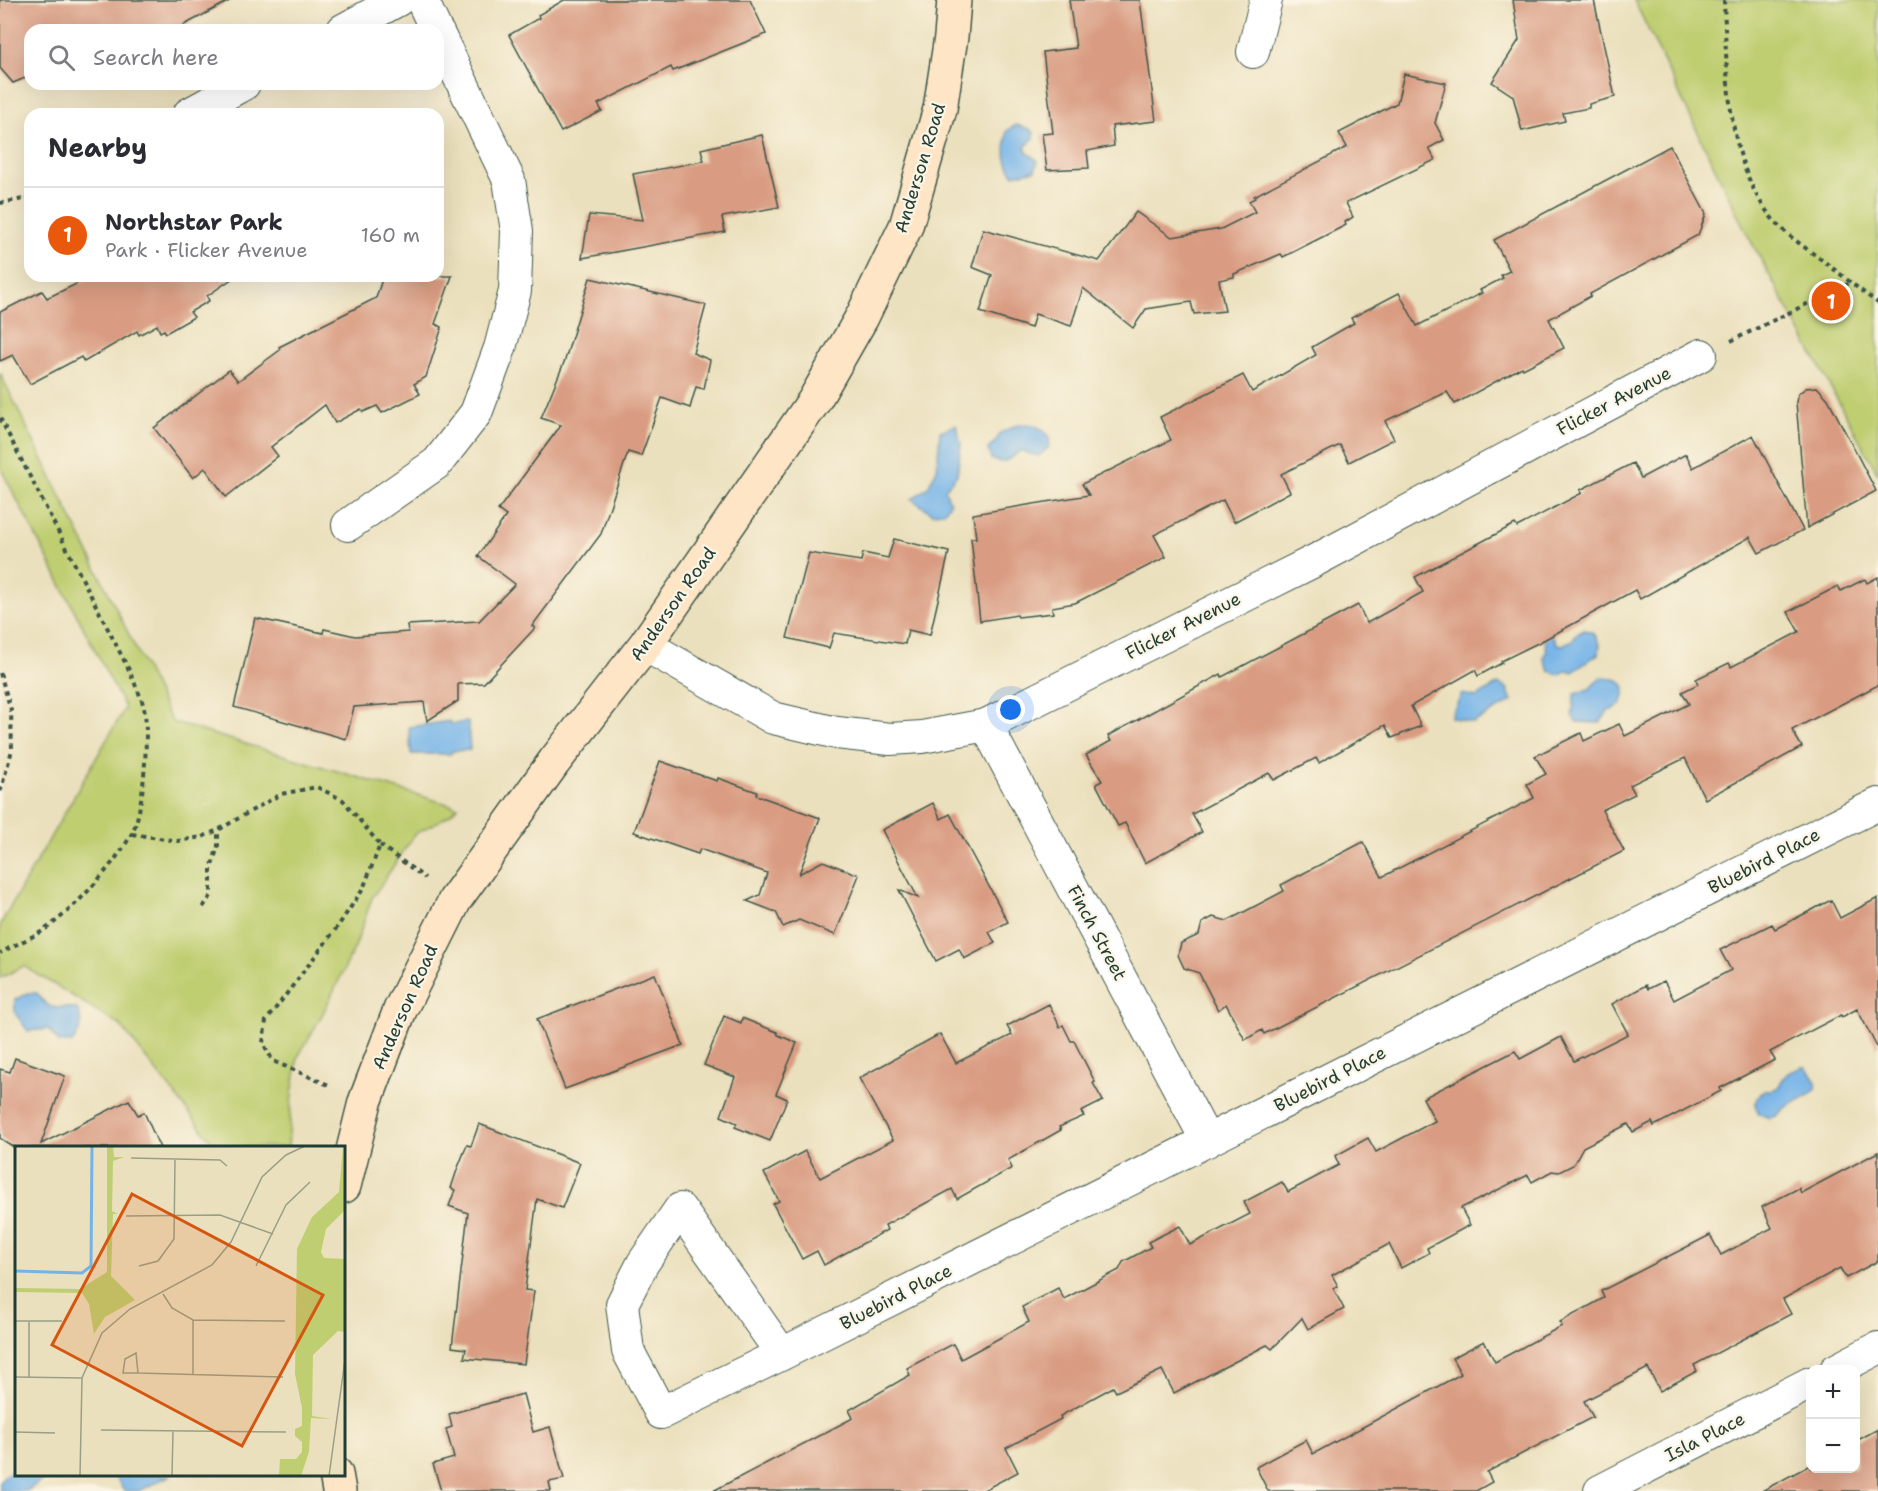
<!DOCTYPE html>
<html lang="en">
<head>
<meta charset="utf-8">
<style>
  :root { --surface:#fff; --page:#f2f2f3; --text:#2b2b33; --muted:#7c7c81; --line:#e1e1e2; --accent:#ea580c }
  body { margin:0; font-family:"Shantell Sans",sans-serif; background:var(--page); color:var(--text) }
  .controls { position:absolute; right:18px; bottom:18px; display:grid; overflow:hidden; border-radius:12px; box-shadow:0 6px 24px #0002 }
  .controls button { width:54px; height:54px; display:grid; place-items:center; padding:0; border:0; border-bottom:2px solid var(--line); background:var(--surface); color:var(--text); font:30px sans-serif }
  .you { position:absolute; left:1011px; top:710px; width:21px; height:21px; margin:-15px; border:4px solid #fff; border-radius:50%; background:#1a73e8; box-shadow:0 0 0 9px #1a73e833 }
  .badge { display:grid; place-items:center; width:39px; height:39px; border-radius:50%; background:var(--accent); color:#fff; font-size:20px; font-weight:700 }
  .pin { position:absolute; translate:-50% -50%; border:3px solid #fff; box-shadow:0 2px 6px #0006 }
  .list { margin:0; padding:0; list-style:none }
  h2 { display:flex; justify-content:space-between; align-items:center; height:78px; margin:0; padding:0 24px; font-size:26px }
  h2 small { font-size:20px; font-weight:400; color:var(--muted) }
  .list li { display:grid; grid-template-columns:39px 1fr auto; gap:18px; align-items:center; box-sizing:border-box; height:96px; padding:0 24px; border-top:2px solid var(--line) }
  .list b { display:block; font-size:22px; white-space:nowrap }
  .list p { margin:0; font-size:20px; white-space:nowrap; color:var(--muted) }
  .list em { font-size:20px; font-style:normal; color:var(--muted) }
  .icon { flex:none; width:33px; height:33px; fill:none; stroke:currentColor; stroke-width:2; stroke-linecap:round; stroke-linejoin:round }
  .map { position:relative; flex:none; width:1878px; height:1491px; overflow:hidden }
  .search { position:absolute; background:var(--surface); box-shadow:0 6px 24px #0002; left:24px; top:24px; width:420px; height:66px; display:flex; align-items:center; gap:15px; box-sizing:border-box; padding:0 21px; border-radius:18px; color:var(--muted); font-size:22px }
  .panel { position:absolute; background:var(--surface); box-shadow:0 6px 24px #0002; left:24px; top:108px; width:420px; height:174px; border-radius:18px }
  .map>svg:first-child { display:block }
  .green { fill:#bfce71; stroke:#6f8652; stroke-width:1.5 }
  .water { fill:#74b3e8; stroke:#4a788e; stroke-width:1.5 }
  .building { fill:#d99c82 }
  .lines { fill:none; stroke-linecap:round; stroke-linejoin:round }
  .street-casing { stroke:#3e5549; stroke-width:34 }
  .secondary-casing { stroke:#3e5549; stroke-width:36 }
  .path { stroke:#3e5549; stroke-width:4; stroke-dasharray:4.5 4.5; stroke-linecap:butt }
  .street { stroke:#fff; stroke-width:32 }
  .secondary { stroke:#fde5c5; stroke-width:33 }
  .labels { text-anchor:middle; stroke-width:4.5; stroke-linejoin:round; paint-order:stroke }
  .street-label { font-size:18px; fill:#1f3d34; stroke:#fcf5e5 }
  .inset-river { fill:none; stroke:#74b3e8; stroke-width:3 }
  .inset-road { fill:none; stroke:#999f86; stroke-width:1.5 }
  .view { fill:#d45610; fill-opacity:0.15; stroke:#d45610; stroke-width:3 }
  .inset-edge { fill:none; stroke:#1f3d34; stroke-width:3 }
</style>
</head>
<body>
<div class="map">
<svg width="1878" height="1491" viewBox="0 0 1878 1491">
  <rect width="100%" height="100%" fill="#fcf5e5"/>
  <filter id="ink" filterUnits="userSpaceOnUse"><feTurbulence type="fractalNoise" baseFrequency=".0167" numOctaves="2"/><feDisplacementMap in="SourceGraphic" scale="12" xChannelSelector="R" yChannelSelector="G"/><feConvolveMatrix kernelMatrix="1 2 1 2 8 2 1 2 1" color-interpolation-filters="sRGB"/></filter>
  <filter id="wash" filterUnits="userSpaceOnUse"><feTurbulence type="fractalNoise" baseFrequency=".008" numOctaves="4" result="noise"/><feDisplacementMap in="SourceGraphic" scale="24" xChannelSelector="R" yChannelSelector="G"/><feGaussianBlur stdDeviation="1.35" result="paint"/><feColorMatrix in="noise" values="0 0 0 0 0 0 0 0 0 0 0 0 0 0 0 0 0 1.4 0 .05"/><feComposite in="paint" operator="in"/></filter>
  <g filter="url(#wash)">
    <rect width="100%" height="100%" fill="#ebe0bd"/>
    <!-- green -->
    <g class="green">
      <path d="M1634 0H1878V474L1747 234Z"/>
      <path d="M0 373 172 722 458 807 448 816 415 834 372 898 355 947 322 1015 298 1057 292 1094 288 1147H216L120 1025 24 966 0 978V925L125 708 0 467Z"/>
    </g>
    <!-- water -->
    <g class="water">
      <path d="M1016 125 1030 129 1034 133V138L1025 147 1027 152 1038 161 1035 170 1014 175C1002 160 1005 149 1007 131Z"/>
      <path d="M1019 424C1033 424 1041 426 1050 437L1049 447 1039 456 1020 451C1010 459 1004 466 991 459L988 449 996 441 1000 433Z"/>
      <path d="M956 425 961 444 957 475 945 489 950 503 944 512 932 513 912 499 928 487 937 469 940 431Z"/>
      <path d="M1584 630 1594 633 1600 645 1598 654 1573 672 1567 670 1559 675 1549 671 1543 657 1547 651 1544 638 1552 635 1557 644 1562 645 1573 640 1575 635Z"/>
      <path d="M1601 677 1619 680 1625 687C1624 701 1622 707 1608 711L1600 723 1576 722 1572 715C1575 707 1572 701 1575 694L1589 689Z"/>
      <path d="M1498 684 1507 688 1512 701 1473 723 1450 717 1462 694 1477 697Z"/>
      <path d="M450 721 451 724 468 722 470 750 452 751 451 754H411L409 727Z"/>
      <path d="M28 993H37C54 1018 56 1002 77 1009 84 1022 81 1031 72 1043L59 1042 48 1029 28 1031 15 1013V1000Z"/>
      <path d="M1801 1067H1806L1816 1082V1089L1811 1094 1786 1107 1776 1116 1770 1118 1759 1114C1754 1103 1755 1098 1764 1090 1786 1090 1776 1083 1787 1074 1791 1070 1796 1071 1801 1067Z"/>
      <path d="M16 1467V1474L39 1475 42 1480 27 1491H0V1480Z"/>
      <path d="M115 1475H171L139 1491H124Z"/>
    </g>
    <g id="blocks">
      <!-- building -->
      <g class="building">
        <path d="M0 0H231L175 30H30V76L13 83 0 68Z"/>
        <path d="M564 0H750L766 34 673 71 671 67 598 104 602 111 561 132 509 35 539 18 538 15Z"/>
        <path d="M1069 0H1140L1156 121 1112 126 1114 146 1087 151 1089 168 1047 170 1042 134 1053 133 1043 52 1076 48Z"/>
        <path d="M1513 0H1594L1615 97 1589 104V108L1563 113 1565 121 1522 131 1513 96 1492 82 1519 40Z"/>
        <path d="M1404 74 1446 83 1435 123 1444 140 1429 148 1435 160 1346 203 1353 217 1345 222 1346 225 1283 257 1281 254 1234 274V277L1219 280 1225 311 1194 314 1191 302 1146 309 1133 328 1083 288 1071 326 1035 314 1031 328 980 312 992 275 972 267 983 229 1099 261 1136 212 1172 237 1221 229 1255 212 1249 201 1255 198 1254 196 1347 147 1339 133 1397 103Z"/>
        <path d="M762 135 779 207 722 217 725 232 582 258 589 215 643 220 633 174 704 161 701 149Z"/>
        <path d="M1670 146 1706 214 1698 235 1590 294 1591 296 1549 319 1564 348 1523 369 1522 367 1455 404 1447 392 1385 421 1394 439 1349 462 1340 445 1281 474 1290 492 1234 522 1223 500 1154 535 1166 557 1075 603 1052 607 1053 613 1018 617 1017 615 980 621 971 538H976L973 514 1089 495 1082 484 1171 440 1160 417 1243 375 1252 392 1316 355 1312 347 1354 323 1351 318 1399 293 1417 326 1482 293 1480 290 1503 278 1501 275 1510 271 1494 240Z"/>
        <path d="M93 276H236L207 296 209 301 190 312 194 317 166 333 164 330 160 332 157 325 139 335 137 331 84 362 81 357 30 384 13 355 0 361V312L42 291 47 298Z"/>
        <path d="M383 276H452L435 324 442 327 426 377 414 384 420 394 382 413 377 406 363 412 361 409 335 423 325 405 271 447 278 456 226 497 205 468 193 478 154 428 229 370 238 381 280 350 279 347 376 298Z"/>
        <path d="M590 278 706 305 693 353 710 360 704 389 696 387 690 408 662 398 641 456 628 452 601 534 532 626 535 628 484 683 458 684V701L427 721 424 702 354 707 346 739 234 707 255 618 323 633 324 629 355 636 408 632 407 625 479 621 515 584 478 556 506 516 498 510 561 425 541 418 565 360Z"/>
        <path d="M1817 387 1828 399 1876 491 1807 528 1796 402 1798 394 1806 388Z"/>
        <path d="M1753 435 1803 530 1759 553 1750 537 1640 599 1635 590 1540 642 1501 661 1502 663 1478 676 1475 670 1411 706 1421 726 1392 738 1385 725 1319 763 1316 758 1274 780 1269 773 1192 814 1202 832 1145 863 1125 823 1118 826 1096 784 1102 781 1086 755 1111 741 1108 736 1221 674 1222 677 1358 605 1367 623 1423 592 1415 577 1515 524 1517 527 1582 493 1580 490 1633 463 1641 478 1686 454 1693 468Z"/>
        <path d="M894 539 949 552 930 635 908 630 905 644 834 633 829 648 787 638 809 553 861 561 863 553 888 558Z"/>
        <path d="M1878 577V685L1792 730 1802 747 1705 799 1685 758 1630 785 1635 794 1602 810 1624 851 1264 1034 1262 1030 1245 1040 1226 1004 1218 1010 1199 973 1184 968 1178 955 1181 943 1199 935 1202 923 1213 917 1227 921 1284 891 1281 885 1363 842 1382 877 1534 798 1527 784 1546 774 1535 756 1581 733 1584 741 1619 724 1625 736 1689 704 1682 692 1698 684 1696 679 1729 663 1731 667 1799 632 1788 612 1838 586 1841 591 1865 579 1867 583Z"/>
        <path d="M660 761 717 781 718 778 757 792 756 795 820 818 799 874 823 861 859 875 835 935 799 920 783 927 776 912 747 901 760 895 767 873 700 849 698 854 634 832Z"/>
        <path d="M933 803 941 819 950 814 1008 922 989 932 995 943 964 959 959 949 936 961 899 890 918 898 882 830Z"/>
        <path d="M1878 898V1049L1857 1009 1842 1017 1841 1015 1770 1052 1775 1060 1720 1088 1721 1091 1654 1126 1652 1122 1633 1132 1628 1124 1583 1147 1573 1165 1559 1172 1552 1171 1532 1182 1528 1175 1461 1208 1470 1225 1427 1248 1429 1253 1401 1268 1389 1244 1332 1275 1338 1286 1333 1288 1344 1309 1308 1329 1302 1318 1272 1349 1267 1345 1174 1393 1162 1370 1116 1392 1113 1387 1060 1416 1061 1419 1006 1448 1018 1472 982 1491H713L853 1418 849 1410 910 1375 907 1368 953 1344 961 1359 1029 1322 1022 1307 1058 1288 1064 1299 1119 1270 1123 1262 1151 1247 1148 1242 1180 1226 1190 1245 1250 1214 1244 1202 1282 1182 1288 1192 1339 1165 1335 1156 1368 1138 1376 1152 1435 1121 1423 1098 1515 1051 1520 1059 1561 1037 1574 1061 1628 1034 1612 1004 1646 985 1648 989 1664 981 1674 1000 1731 970 1720 950 1772 924 1775 929 1831 900 1840 918Z"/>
        <path d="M655 974 683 1045 565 1089 537 1019Z"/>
        <path d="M1049 1004 1060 1027 1063 1025 1071 1041H1074L1095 1082 1093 1083 1103 1101 1081 1112 1084 1116 1059 1127 1061 1130 1008 1160 1012 1168 957 1199 952 1189 885 1225 887 1230 824 1265 817 1251 802 1259 773 1204 779 1201 764 1173 805 1151 820 1178 893 1140 859 1078 940 1034 956 1063 1012 1035 1007 1026Z"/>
        <path d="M724 1016 741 1023 742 1018 777 1032 778 1035 797 1043 776 1094 787 1099 770 1141 735 1127 737 1123 721 1116 735 1077 704 1065Z"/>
        <path d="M15 1058 65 1076 41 1144 129 1100 138 1115 144 1112 160 1148H15L0 1138V1069L10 1072Z"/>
        <path d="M479 1124 580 1163 562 1208 537 1199 525 1290 534 1291 524 1364 464 1358 466 1349 452 1347 468 1213 449 1206 455 1190 451 1188 457 1170 467 1145 471 1146Z"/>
        <path d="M1878 1152V1261L1846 1278 1840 1268 1783 1299 1791 1314 1694 1365 1697 1371 1660 1391 1648 1368 1584 1401 1593 1417 1487 1472 1492 1482 1476 1491H1268L1256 1467 1306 1440 1313 1454 1461 1374 1452 1358 1484 1341 1495 1362 1562 1326 1560 1322 1604 1298 1601 1291 1710 1235 1721 1255 1772 1228 1762 1207 1799 1188 1801 1193Z"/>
        <path d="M523 1394 533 1432 550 1427 564 1479 549 1482 551 1491H441L433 1464 454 1458 446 1429 452 1427 449 1414Z"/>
        <path d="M1878 1429V1491H1762L1810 1465V1468H1856V1441Z"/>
      </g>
    </g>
  </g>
  <g filter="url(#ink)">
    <use href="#blocks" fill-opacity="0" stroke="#3e5549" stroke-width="1.5"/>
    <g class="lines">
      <defs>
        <g id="street">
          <path d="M422 0 436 30"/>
          <path d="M343 30 398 0"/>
          <path d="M1253 52 1266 0"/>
          <path d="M189 114 244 84"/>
          <path d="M348 525 437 463 476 413 500 348 515 291 517 231 509 180 438 33"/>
          <path d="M645 645 773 718 837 733 890 739 922 737 986 725 1316 560 1701 355"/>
          <path d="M986 725 1207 1141"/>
          <path d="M782 1354 680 1209 643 1263 622 1304 628 1351 661 1413 782 1354 1878 804"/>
          <path d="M1836 1370 1878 1348"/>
          <path d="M1600 1491 1810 1383"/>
        </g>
        <g id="secondary">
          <path d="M344 1186 365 1102 400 1010 455 900 554 762 645 645 814 401 862 317 906 226 940 109 951 37 954 0"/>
          <path d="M336 1474 339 1491"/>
        </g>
      </defs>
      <!-- street casing -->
      <use href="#street" class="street-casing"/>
      <!-- secondary casing -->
      <use href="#secondary" class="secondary-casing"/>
      <!-- path -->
      <g class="path">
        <path d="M1724 0C1727 71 1725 158 1771 217 1787 237 1811 251 1831 267 1847 279 1862 292 1878 303"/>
        <path d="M0 203 30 198"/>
        <path d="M1731 341 1850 283"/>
        <path d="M0 418 129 670C134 683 143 699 145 713 148 739 144 813 131 835 113 867 71 913 41 932 28 939 13 946 0 953"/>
        <path d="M0 673 11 710 12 750 0 793"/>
        <path d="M132 834 178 841 202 837 218 830 281 794 317 787 343 800 380 845 363 889 338 926 266 1021 263 1043 273 1061 331 1086"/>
        <path d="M380 845 425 878"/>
        <path d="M203 907 211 896V869L218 846V830"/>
      </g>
      <!-- street -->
      <use href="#street" class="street"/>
      <!-- secondary -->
      <use href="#secondary" class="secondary"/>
    </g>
  </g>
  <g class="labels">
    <!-- street labels -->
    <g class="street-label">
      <text transform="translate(920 168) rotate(-73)" y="6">Anderson Road</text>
      <text transform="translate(1614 401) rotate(-28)" y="6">Flicker Avenue</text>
      <text transform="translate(673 604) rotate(-55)" y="6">Anderson Road</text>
      <text transform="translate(1183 626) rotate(-27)" y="6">Flicker Avenue</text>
      <text transform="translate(1764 861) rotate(-27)" y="6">Bluebird Place</text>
      <text transform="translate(1097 933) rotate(62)" y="6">Finch Street</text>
      <text transform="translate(405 1007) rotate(-66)" y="6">Anderson Road</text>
      <text transform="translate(1330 1079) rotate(-27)" y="6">Bluebird Place</text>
      <text transform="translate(896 1297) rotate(-27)" y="6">Bluebird Place</text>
      <text transform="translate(1705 1437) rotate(-27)" y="6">Isla Place</text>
    </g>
  </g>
  <!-- overview -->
  <g transform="translate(15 1146)">
    <rect width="330" height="330" fill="#ebe0bd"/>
    <path d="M92 0H98L99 11H109L98 15 97 65 103 68H98L96 130 120 154 90 171 79 188 74 158 67 147 0 146V142L65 143 92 126ZM328 0 330 64 311 83 306 106 309 112 330 113V186L323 185 298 209 297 270 317 273 296 272 294 306 286 330H264L265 313H281L287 306V296L280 290V283L287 280V262L280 228 282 103 297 71 324 46Z" fill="#bfce71"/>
    <path class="inset-river" d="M0 125 67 127 76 120 77 0"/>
    <path class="inset-road" d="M116 12 205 14 212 20M111 70 205 69 258 88M124 120 143 115 159 93 160 14M241 120 271 59 295 36M148 148 157 162 178 174 270 175M178 174V229M0 175H47M123 227 121 207 110 213 108 227H123L268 231M0 231 67 232M14 231V176M86 284 271 286M0 286 40 287M65 330 67 232 87 187 115 163 197 119 216 96 247 31 271 9 290 0M157 330 158 285M314 330 330 214"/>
    <path class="view" d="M117 48 308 149 227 300 37 199Z"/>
    <rect width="330" height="330" class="inset-edge"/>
  </g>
</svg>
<div class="controls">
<button>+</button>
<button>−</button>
</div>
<div class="you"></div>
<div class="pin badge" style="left:1831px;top:301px">1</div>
<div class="search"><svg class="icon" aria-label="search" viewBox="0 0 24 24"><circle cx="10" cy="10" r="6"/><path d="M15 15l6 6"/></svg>Search here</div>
<section class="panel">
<h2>Nearby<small></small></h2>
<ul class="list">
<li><span class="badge">1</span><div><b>Northstar Park</b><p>Park · Flicker Avenue</p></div><em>160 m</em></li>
</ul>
</section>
</div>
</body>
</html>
